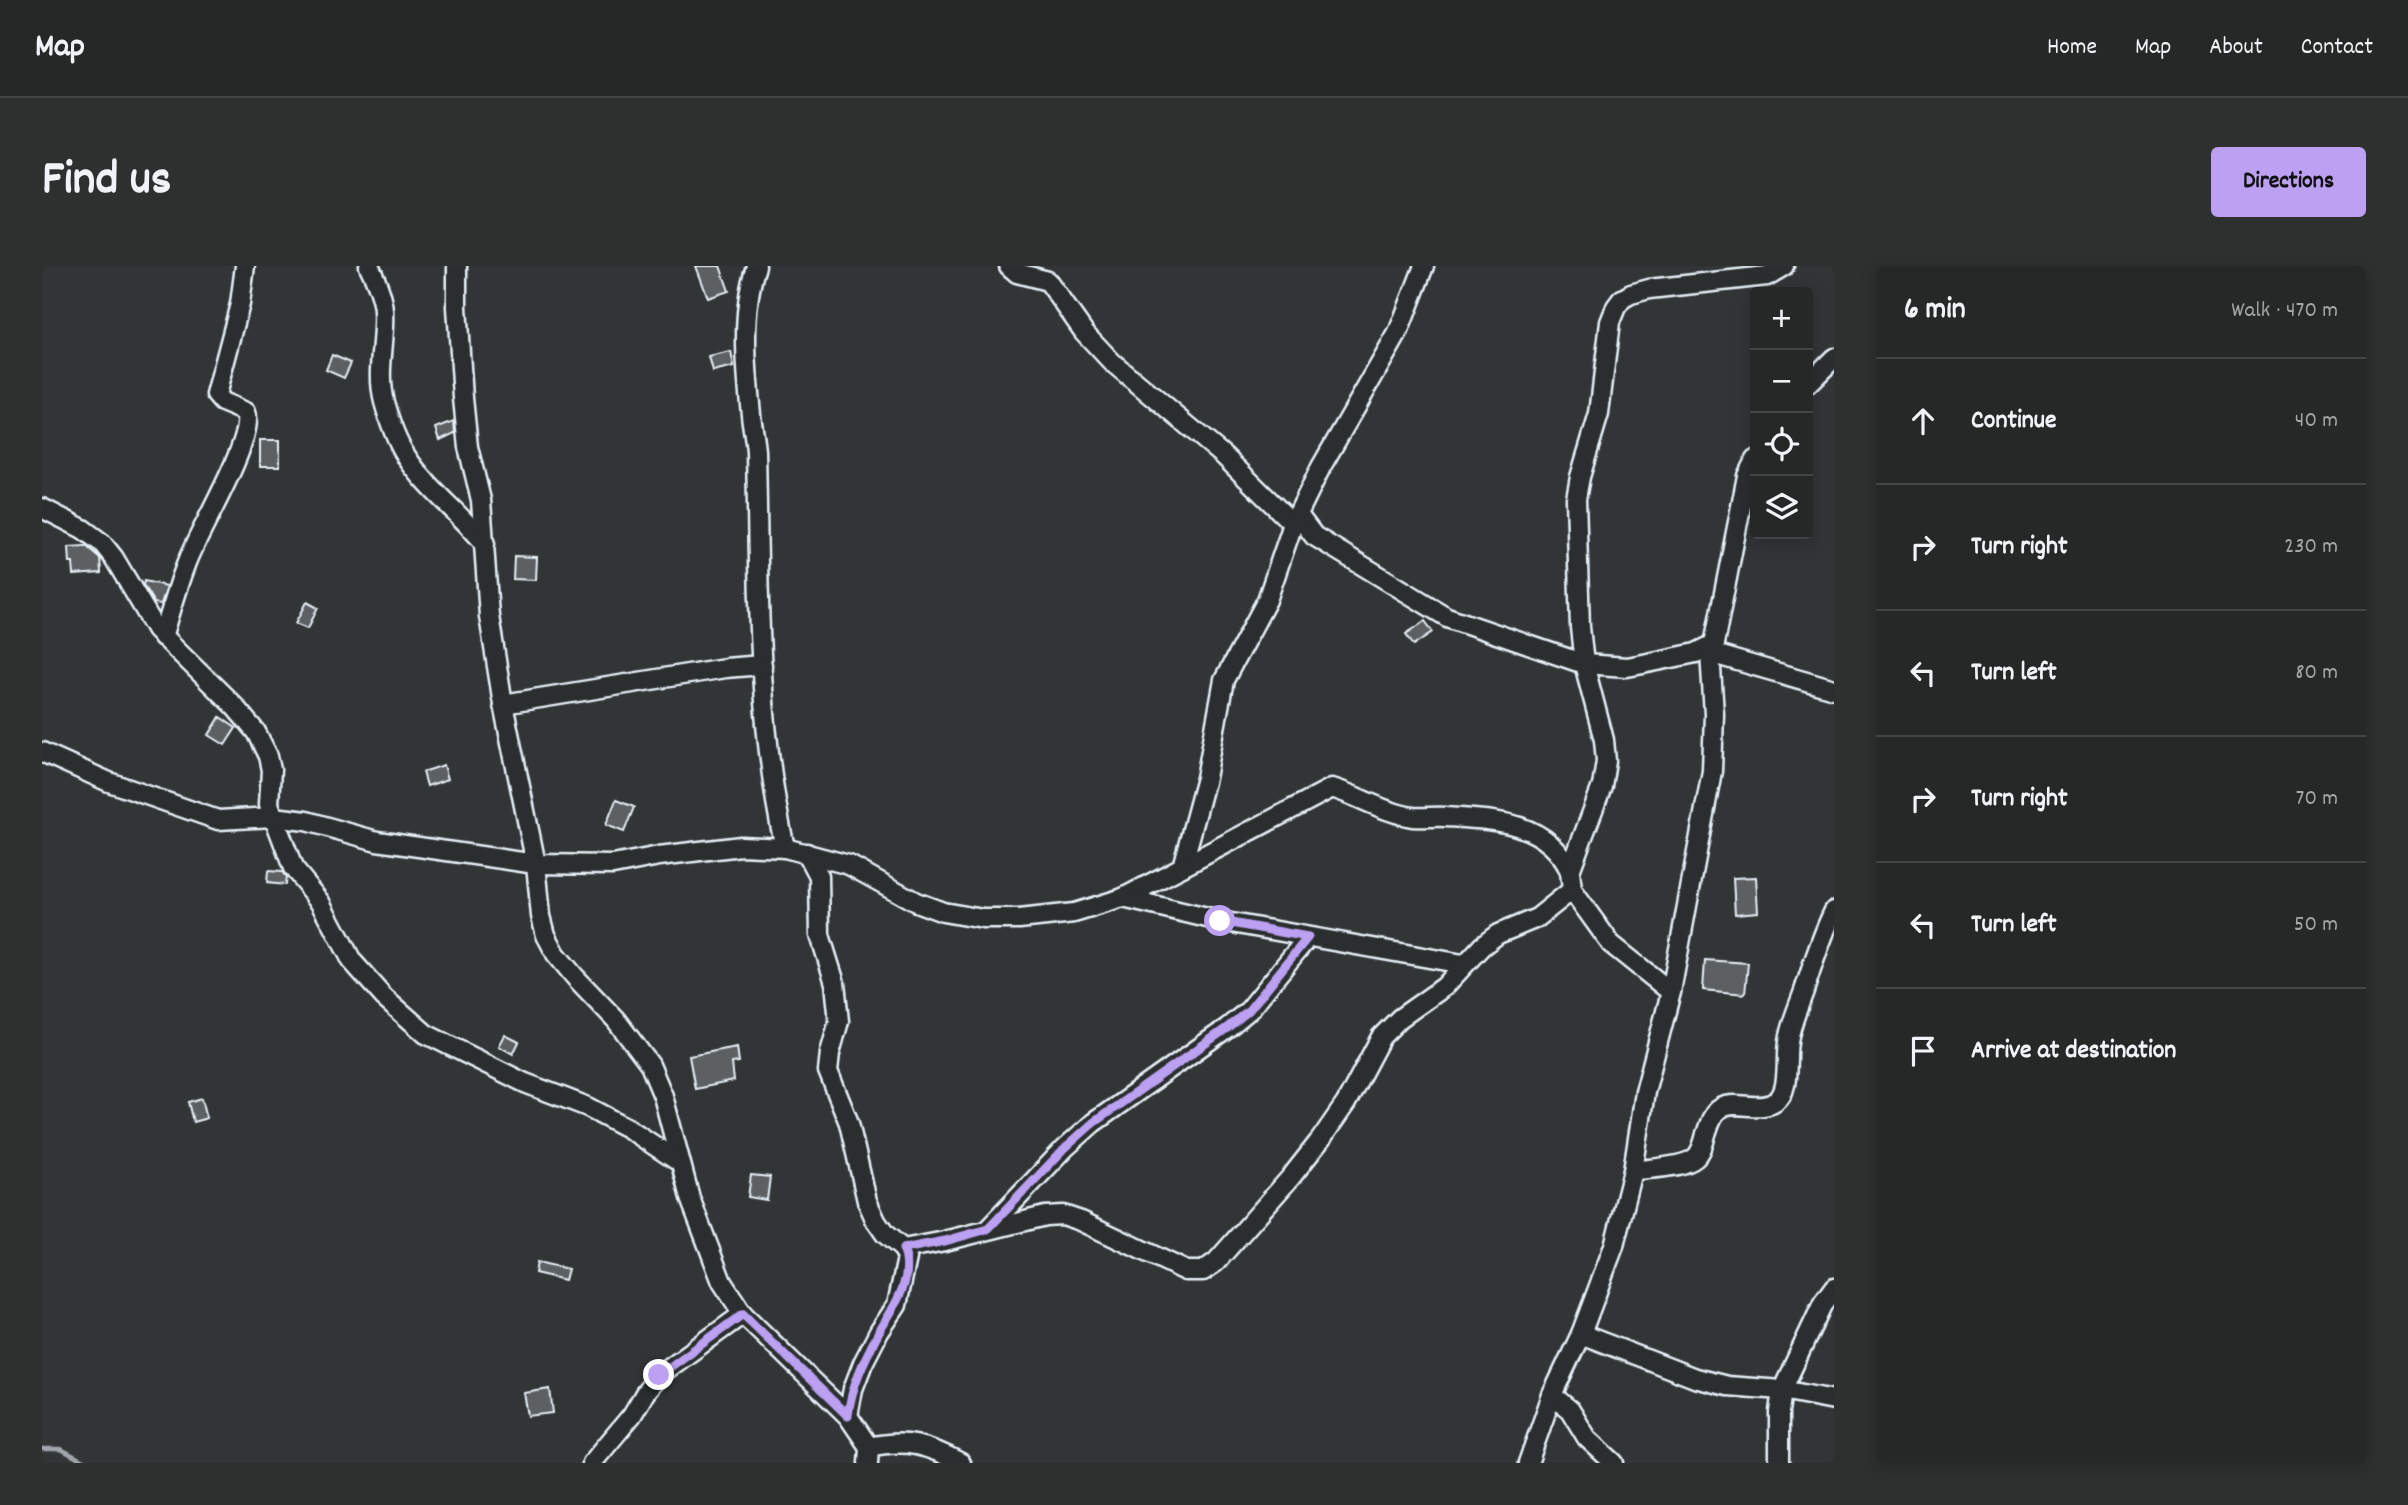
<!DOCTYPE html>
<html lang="en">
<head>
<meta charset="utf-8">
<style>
  :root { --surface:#262828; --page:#2e3030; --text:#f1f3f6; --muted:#a4a6a8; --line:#424445; --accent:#bca0f2 }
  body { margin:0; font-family:Dekko,sans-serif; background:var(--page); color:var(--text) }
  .controls { position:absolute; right:21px; top:21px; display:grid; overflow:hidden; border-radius:7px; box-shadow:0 4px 18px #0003 }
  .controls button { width:63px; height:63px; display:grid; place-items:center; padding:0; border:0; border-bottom:2px solid var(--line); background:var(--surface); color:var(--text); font:35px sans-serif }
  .stop { position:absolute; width:21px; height:21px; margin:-16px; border:5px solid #bca0f2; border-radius:50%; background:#fff }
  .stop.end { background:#bca0f2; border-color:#fff; box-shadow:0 2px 7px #0008 }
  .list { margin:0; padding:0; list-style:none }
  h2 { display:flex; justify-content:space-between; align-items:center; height:91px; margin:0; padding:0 28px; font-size:30px }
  h2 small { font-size:23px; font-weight:400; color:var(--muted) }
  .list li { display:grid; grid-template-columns:46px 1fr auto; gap:21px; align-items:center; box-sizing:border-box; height:126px; padding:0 28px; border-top:2px solid var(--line) }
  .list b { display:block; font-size:26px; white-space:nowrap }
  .list em { font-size:23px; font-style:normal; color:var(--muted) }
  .icon { flex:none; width:38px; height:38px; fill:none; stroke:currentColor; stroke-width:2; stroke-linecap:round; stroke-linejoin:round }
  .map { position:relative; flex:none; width:1792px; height:1197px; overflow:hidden; border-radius:7px }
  header { display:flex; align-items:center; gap:42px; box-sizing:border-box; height:98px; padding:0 35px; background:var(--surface); border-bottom:2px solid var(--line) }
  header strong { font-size:33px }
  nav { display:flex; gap:38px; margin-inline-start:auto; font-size:24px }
  .intro { display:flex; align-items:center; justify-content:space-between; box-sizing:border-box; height:168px; padding:0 42px }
  h1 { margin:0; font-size:49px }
  .button { padding:18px 32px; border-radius:7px; background:var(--accent); color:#111; font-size:24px; font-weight:700 }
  main { display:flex; gap:42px; padding:0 42px }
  aside { flex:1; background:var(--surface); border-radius:7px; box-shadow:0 4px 18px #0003 }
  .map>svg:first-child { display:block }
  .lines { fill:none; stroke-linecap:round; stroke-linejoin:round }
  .stream { stroke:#9fa5aa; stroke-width:4.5 }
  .building { fill:#5c6063; stroke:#e8f1f8; stroke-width:2 }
  .minor-casing { stroke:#e8f1f8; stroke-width:23 }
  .minor { stroke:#2a2d2e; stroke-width:18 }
  .route { stroke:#bca0f2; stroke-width:9 }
</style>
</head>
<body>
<header>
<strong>Map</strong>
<nav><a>Home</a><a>Map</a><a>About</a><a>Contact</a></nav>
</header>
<div class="intro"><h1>Find us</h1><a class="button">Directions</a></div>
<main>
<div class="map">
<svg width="1792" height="1197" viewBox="0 0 1792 1197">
  <rect width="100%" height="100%" fill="#323536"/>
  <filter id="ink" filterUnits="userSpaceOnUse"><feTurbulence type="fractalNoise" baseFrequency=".0143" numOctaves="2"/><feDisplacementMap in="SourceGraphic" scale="14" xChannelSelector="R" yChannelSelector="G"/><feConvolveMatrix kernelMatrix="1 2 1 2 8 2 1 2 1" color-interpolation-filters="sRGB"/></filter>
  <g filter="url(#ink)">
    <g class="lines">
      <!-- stream -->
      <path class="stream" d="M0 1183H19L45 1197"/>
    </g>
    <!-- building -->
    <g class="building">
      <path d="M654 0H678L687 25 666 32Z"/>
      <path d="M689 86 692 101 671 106 667 91Z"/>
      <path d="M290 89 309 97 302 112 284 104Z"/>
      <path d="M412 155 413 167 398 174 394 162Z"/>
      <rect x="218" y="174" width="20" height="26"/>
      <path d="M44 280 58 292 59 307 32 309 31 297H28L27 281Z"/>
      <path d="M472 290 495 291 494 314 471 313Z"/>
      <path d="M102 315 125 320 119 338 112 337 101 319Z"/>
      <path d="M265 336 276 342 266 362 254 357Z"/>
      <path d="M1383 355 1391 366 1372 379 1364 368Z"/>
      <path d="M178 451 194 462 183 479 167 469Z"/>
      <path d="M402 499 406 513 385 520 381 506Z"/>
      <path d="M574 534 592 541 582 566 564 559Z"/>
      <path d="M226 605 240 606 244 611 243 619 225 617Z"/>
      <path d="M1714 611 1716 646 1693 648 1691 612Z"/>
      <path d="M1663 694 1706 697 1703 728 1661 724Z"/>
      <path d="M463 769 477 776 471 788 457 780Z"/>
      <path d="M695 781 697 796 690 797 692 815 653 823 647 790Z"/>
      <path d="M160 832 165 852 151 856 146 836Z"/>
      <path d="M709 909 728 911 725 934 706 931Z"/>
      <path d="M495 996 526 1003 523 1014 493 1007Z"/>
      <path d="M508 1123 511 1147 486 1150 482 1127Z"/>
    </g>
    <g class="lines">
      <defs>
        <g id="minor">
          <path d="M327 0C334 14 341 30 342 45 344 76 334 105 342 136 347 154 354 175 364 190 385 223 418 247 443 278"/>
          <path d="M415 0V41L421 132 426 181 439 234 447 350 461 438 494 598 499 650 504 669 514 688 533 711 574 754 608 799 621 830 648 932 680 1016 701 1048 806 1150 827 1181 826 1197"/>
          <path d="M714 0C699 45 704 100 709 148 710 160 713 172 714 185 717 317 714 452 743 582"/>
          <path d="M967 0 975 7 1006 15 1042 66 1070 96 1182 190 1251 258"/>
          <path d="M1766 118 1792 92"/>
          <path d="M0 242 41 263 60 277 72 292 114 363 193 441 214 466 226 490 229 504 227 538 251 602 279 636 310 695 342 731 384 768 483 817 546 841 586 862 637 896"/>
          <path d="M1256 249 1272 270 1405 351 1542 398 1585 401 1601 398 1654 387 1672 378"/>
          <path d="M121 371C129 345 136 319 146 294 157 265 214 171 204 146L180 136 174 129 198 38 203 0"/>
          <path d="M1668 387 1792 423"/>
          <path d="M461 438 683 402 720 399"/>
          <path d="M0 486 67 516 176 554 232 551 264 555 335 575 494 598 571 599 617 590 699 580 743 582 807 599 874 636 901 646 941 653H977L1032 647 1081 632 1140 601 1164 512 1182 414 1225 334 1251 258 1279 201 1356 67 1382 0"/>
          <path d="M765 587 777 610 778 669 793 717 796 746 797 755 788 787 786 805 807 857 825 935 834 955 843 968 861 983 865 992 855 1039 837 1066 821 1097 811 1123 806 1150"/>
          <path d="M1140 601 1290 522C1317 530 1343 547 1371 551 1382 552 1393 550 1404 551 1453 554 1505 555 1528 605"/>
          <path d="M1081 632 1178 655 1421 698"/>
          <path d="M1629 726 1569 678 1530 624 1528 605 1560 520 1564 495 1562 474 1542 398 1538 361 1534 233 1538 211 1557 148 1568 56 1574 41 1580 33 1589 28 1607 23 1725 10 1742 0"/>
          <path d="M1591 905C1607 902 1641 902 1653 892 1660 886 1662 876 1664 868 1667 860 1669 850 1676 844 1691 832 1716 847 1733 836 1749 826 1743 793 1746 776 1748 759 1756 742 1762 725 1771 698 1779 671 1792 645"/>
          <path d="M946 963 1023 882 1051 857 1185 762 1207 744 1266 671"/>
          <path d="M861 983 903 975 1003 950 1021 949 1039 955 1144 1005H1161L1174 996 1249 911 1279 873 1304 837 1339 771 1358 752 1402 721 1440 680 1456 668 1495 652 1530 624"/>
          <path d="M1539 1068 1653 1112 1685 1120 1740 1124 1792 1134"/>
          <path d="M1510 1129 1528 1144 1545 1172 1572 1197"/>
          <path d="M827 1181C864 1173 886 1179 919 1197"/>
          <path d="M550 1197 590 1149 603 1127 617 1109 701 1048"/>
          <path d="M1486 1197 1510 1129 1539 1068 1572 980 1591 905 1603 826 1629 726 1670 505 1672 448 1668 387 1672 378 1705 210 1713 194"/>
          <path d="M1737 1197V1146L1740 1124 1781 1037 1792 1022"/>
        </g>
      </defs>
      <!-- minor casing -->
      <use href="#minor" class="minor-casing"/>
      <!-- minor -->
      <use href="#minor" class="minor"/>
    </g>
  </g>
  <g class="lines" filter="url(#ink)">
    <!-- route -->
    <path class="route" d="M617 1109 701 1048 806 1150C809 1121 822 1094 836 1068 850 1043 874 1013 861 983L903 975 946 963 1023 882 1051 857 1185 762 1207 744 1266 671 1178 655"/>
  </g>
</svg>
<div class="controls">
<button>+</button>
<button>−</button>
<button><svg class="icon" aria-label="locate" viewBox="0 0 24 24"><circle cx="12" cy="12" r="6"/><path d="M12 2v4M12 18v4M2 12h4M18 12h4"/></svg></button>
<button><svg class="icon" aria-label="layers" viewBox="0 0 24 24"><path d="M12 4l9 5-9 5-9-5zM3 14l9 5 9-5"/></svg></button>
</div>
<div class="stop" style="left:1178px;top:655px"></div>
<div class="stop end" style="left:617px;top:1109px"></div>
</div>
<aside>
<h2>6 min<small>Walk · 470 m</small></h2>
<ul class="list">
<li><svg class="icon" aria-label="ahead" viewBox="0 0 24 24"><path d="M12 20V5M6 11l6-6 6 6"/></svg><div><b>Continue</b></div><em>40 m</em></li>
<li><svg class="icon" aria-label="right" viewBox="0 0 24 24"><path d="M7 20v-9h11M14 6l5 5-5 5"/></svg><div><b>Turn right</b></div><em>230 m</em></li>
<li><svg class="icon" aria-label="left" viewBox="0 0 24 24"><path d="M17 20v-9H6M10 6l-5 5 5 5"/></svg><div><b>Turn left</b></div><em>80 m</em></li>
<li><svg class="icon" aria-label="right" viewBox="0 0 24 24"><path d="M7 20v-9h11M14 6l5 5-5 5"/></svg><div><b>Turn right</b></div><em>70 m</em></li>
<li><svg class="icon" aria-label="left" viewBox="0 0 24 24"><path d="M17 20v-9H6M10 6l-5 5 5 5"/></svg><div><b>Turn left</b></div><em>50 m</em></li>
<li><svg class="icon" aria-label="arrive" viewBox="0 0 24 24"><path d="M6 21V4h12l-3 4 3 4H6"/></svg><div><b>Arrive at destination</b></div></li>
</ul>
</aside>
</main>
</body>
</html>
